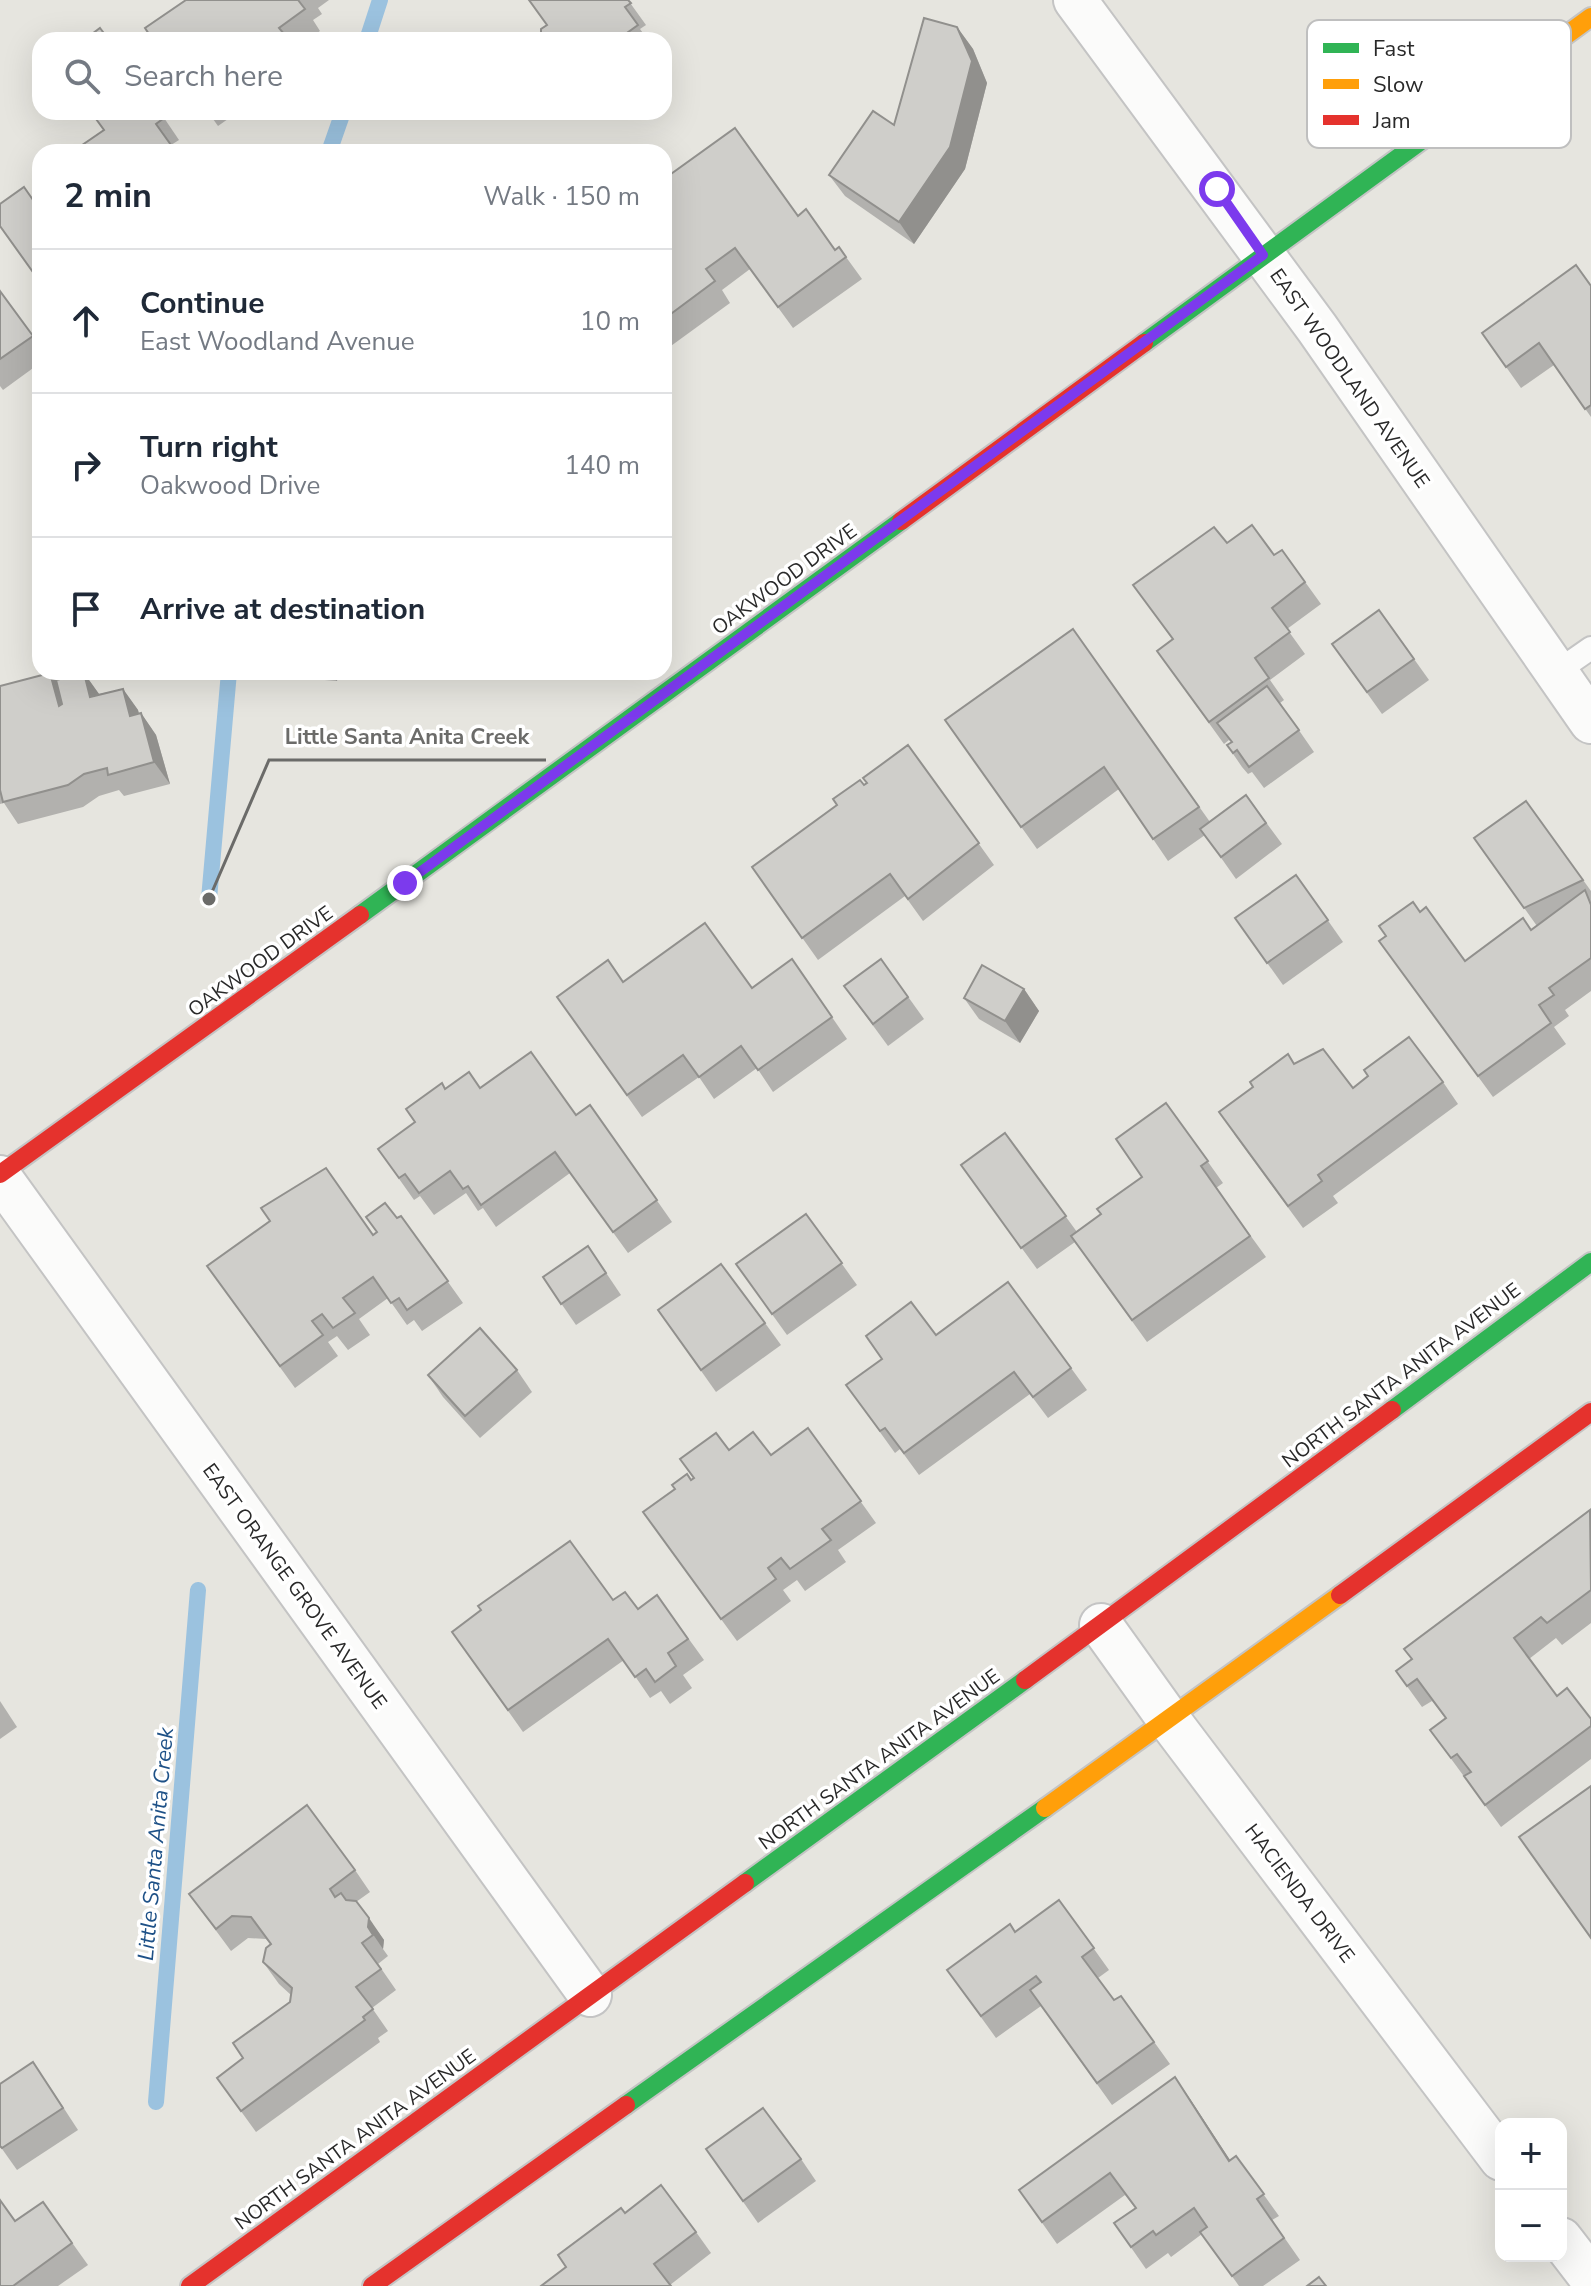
<!DOCTYPE html>
<html lang="en">
<head>
<meta charset="utf-8">
<style>
  :root { --surface:#fff; --page:#f2f2f3; --text:#1f2937; --muted:#747a83; --line:#e0e1e3 }
  body { margin:0; font-family:"Nunito Sans",sans-serif; background:var(--page); color:var(--text) }
  .controls { position:absolute; right:24px; bottom:24px; display:grid; overflow:hidden; border-radius:16px; box-shadow:0 8px 32px #0002 }
  .controls button { width:72px; height:72px; display:grid; place-items:center; padding:0; border:0; border-bottom:2px solid var(--line); background:var(--surface); color:var(--text); font:40px sans-serif }
  .stop { position:absolute; width:24px; height:24px; margin:-18px; border:6px solid #7c3aed; border-radius:50%; background:#fff }
  .stop.end { background:#7c3aed; border-color:#fff; box-shadow:0 2px 8px #0008 }
  .list { margin:0; padding:0; list-style:none }
  h2 { display:flex; justify-content:space-between; align-items:center; height:104px; margin:0; padding:0 32px; font-size:34px }
  h2 small { font-size:26px; font-weight:400; color:var(--muted) }
  .list li { display:grid; grid-template-columns:52px 1fr auto; gap:24px; align-items:center; box-sizing:border-box; height:144px; padding:0 32px; border-top:2px solid var(--line) }
  .list b { display:block; font-size:30px; white-space:nowrap }
  .list p { margin:0; font-size:26px; white-space:nowrap; color:var(--muted) }
  .list em { font-size:26px; font-style:normal; color:var(--muted) }
  .icon { flex:none; width:44px; height:44px; fill:none; stroke:currentColor; stroke-width:2; stroke-linecap:round; stroke-linejoin:round }
  .map { position:relative; flex:none; width:1591px; height:2286px; overflow:hidden }
  .search { position:absolute; background:var(--surface); box-shadow:0 8px 32px #0002; left:32px; top:32px; width:640px; height:88px; display:flex; align-items:center; gap:20px; box-sizing:border-box; padding:0 28px; border-radius:24px; color:var(--muted); font-size:30px }
  .panel { position:absolute; background:var(--surface); box-shadow:0 8px 32px #0002; left:32px; top:144px; width:640px; height:536px; border-radius:24px }
  .map>svg:first-child { display:block }
  .lines { fill:none; stroke-linecap:round; stroke-linejoin:round }
  .stream { stroke:#9bc2df; stroke-width:16 }
  .lane-casing { stroke:#c4c4c4; stroke-width:26 }
  .street-casing { stroke:#c4c4c4; stroke-width:46 }
  .fast-casing { stroke:#c4c4c4; stroke-width:22 }
  .slow-casing { stroke:#c4c4c4; stroke-width:22 }
  .jam-casing { stroke:#c4c4c4; stroke-width:22 }
  .lane { stroke:#fbfbfa; stroke-width:22 }
  .street { stroke:#fbfbfa; stroke-width:42 }
  .fast { stroke:#30b455; stroke-width:18 }
  .slow { stroke:#ff9f0a; stroke-width:18 }
  .jam { stroke:#e5322d; stroke-width:18 }
  .wall { fill:#b2b1ae }
  .shaded-wall { fill:#91908d }
  .building { fill:#cfceca; stroke:#91908d; stroke-width:2 }
  .route { stroke:#7c3aed; stroke-width:10 }
  .labels { text-anchor:middle; stroke-width:7; stroke-linejoin:round; paint-order:stroke }
  .street-label { font-size:20px; fill:#292929; stroke:#fff }
  .water-label { font-size:22px; font-style:italic; fill:#1e5187; stroke:#fff }
  .key { fill:#fff; stroke:#bfbfbf; stroke-width:2 }
  .key-label { font-size:22px; fill:#292929 }
  .leader { fill:none; stroke:#6b6b69; stroke-width:3 }
  .callout-dot { fill:#6b6b69; stroke:#fff; stroke-width:3 }
  .callout-label { font-size:22px; text-anchor:middle; font-weight:bold; fill:#6b6b69; stroke:#fff; stroke-width:7; stroke-linejoin:round; paint-order:stroke }
</style>
</head>
<body>
<div class="map">
<svg width="1591" height="2286" viewBox="0 0 1591 2286">
  <rect width="100%" height="100%" fill="#e6e5df"/>
  <g class="lines">
    <!-- stream -->
    <g class="stream">
      <path d="M367 40 380 0"/>
      <path d="M329 152 343 112"/>
      <path d="M209 899 229 672"/>
      <path d="M156 2102 198 1590"/>
    </g>
    <defs>
      <path id="lane" d="M1555 673 1591 648"/>
      <g id="street">
        <path d="M1075 0 1317 328 1591 722"/>
        <path d="M0 1177 590 1995"/>
        <path d="M1101 1625 1169 1720 1501 2159"/>
        <path d="M1561 2239 1591 2278"/>
      </g>
      <g id="fast">
        <path d="M1144 343 1499 84"/>
        <path d="M360 915 901 521"/>
        <path d="M1392 1410 1591 1262"/>
        <path d="M745 1883 1025 1680"/>
        <path d="M626 2105 1045 1808"/>
      </g>
      <g id="slow">
        <path d="M1499 84 1591 17"/>
        <path d="M1045 1808 1340 1595"/>
      </g>
      <g id="jam">
        <path d="M901 521 1144 343"/>
        <path d="M0 1174 360 915"/>
        <path d="M1340 1595 1591 1412"/>
        <path d="M1025 1680 1392 1410"/>
        <path d="M190 2286 745 1883"/>
        <path d="M372 2286 626 2105"/>
      </g>
    </defs>
    <!-- lane casing -->
    <use href="#lane" class="lane-casing"/>
    <!-- street casing -->
    <use href="#street" class="street-casing"/>
    <!-- fast casing -->
    <use href="#fast" class="fast-casing"/>
    <!-- slow casing -->
    <use href="#slow" class="slow-casing"/>
    <!-- jam casing -->
    <use href="#jam" class="jam-casing"/>
    <!-- lane -->
    <use href="#lane" class="lane"/>
    <!-- street -->
    <use href="#street" class="street"/>
    <!-- fast -->
    <use href="#fast" class="fast"/>
    <!-- slow -->
    <use href="#slow" class="slow"/>
    <!-- jam -->
    <use href="#jam" class="jam"/>
  </g>
  <!-- wall -->
  <g class="wall">
    <path d="M186 0H329L318 8 322 14 313 20 320 31 308 40H153L145 28Z"/>
    <path d="M628 0 646 25 640 29 648 40H541Z"/>
    <path d="M957 27 973 49 987 83 965 169 914 244 845 196 829 175 894 125Z"/>
    <path d="M160 112 179 140 171 145 72 152Z"/>
    <path d="M208 112H238L218 126Z"/>
    <path d="M664 179 798 216 835 250 846 257 862 279 793 328 750 269 722 290 730 303 664 351Z"/>
    <path d="M1591 286V417L1554 365 1521 388 1482 333Z"/>
    <path d="M0 291 40 347V363L3 390 0 386Z"/>
    <path d="M1227 543 1274 555 1282 550 1321 604 1287 629 1305 654 1270 680 1284 700 1280 703 1314 752 1264 788 1252 772 1248 774 1242 767 1227 745 1231 742 1229 740 1224 744 1157 651 1172 639 1133 585Z"/>
    <path d="M1379 610 1429 680 1382 714 1332 644Z"/>
    <path d="M1073 629 1210 822 1246 795 1282 844 1236 879 1205 835 1168 861 1119 789 1037 849 945 720Z"/>
    <path d="M284 672H338L337 681 288 677Z"/>
    <path d="M84 673 99 694 123 689 138 710 139 714 141 713 156 735 170 784 124 796 119 790 99 796 83 807 18 824 4 803 0 804V686L56 680Z"/>
    <path d="M908 745 994 865 923 921 905 896 818 960 752 867 864 785Z"/>
    <path d="M1526 801 1591 891V991L1565 1010 1569 1016 1554 1027 1566 1044 1493 1097 1395 963 1420 912 1465 961 1531 930 1537 926 1474 838Z"/>
    <path d="M1296 875 1343 942 1283 985 1235 918Z"/>
    <path d="M792 959 847 1039 773 1092 757 1068 714 1099 699 1077 642 1117 557 997 623 982 752 988Z"/>
    <path d="M881 959 924 1019 888 1046 844 986Z"/>
    <path d="M1024 989 1039 1011 1020 1043 979 1019 964 998Z"/>
    <path d="M1294 1064 1353 1088 1443 1082 1458 1104 1333 1196 1338 1203 1303 1228 1234 1134Z"/>
    <path d="M480 1088 576 1115 590 1105 672 1222 628 1253 570 1173 496 1227 483 1208 478 1211 466 1193 434 1215 420 1196 414 1200 378 1149 415 1122 445 1089Z"/>
    <path d="M1166 1103 1223 1183 1216 1188 1266 1257 1147 1342 1075 1242 1037 1269 961 1165 1005 1133 1077 1232 1101 1214 1142 1177Z"/>
    <path d="M806 1214 857 1285 787 1335 736 1264Z"/>
    <path d="M401 1216 463 1303 422 1331 414 1320 407 1325 388 1298 359 1319 370 1335 348 1350 337 1336 328 1342 338 1356 295 1388 207 1266 373 1235Z"/>
    <path d="M588 1246 621 1295 576 1325 543 1277Z"/>
    <path d="M658 1310 765 1323 781 1345 716 1392Z"/>
    <path d="M936 1335 1071 1368 1087 1390 1048 1418 1030 1394 919 1475 900 1449 895 1453 846 1385Z"/>
    <path d="M517 1370 532 1392 480 1438 443 1397 428 1375Z"/>
    <path d="M808 1428 876 1523 838 1550 846 1562 805 1591 797 1580 783 1590 791 1601 737 1641 659 1534 691 1480 693 1478 680 1459 729 1450 771 1455Z"/>
    <path d="M1591 1511V1623L1562 1645 1556 1638 1529 1659 1557 1696 1591 1719V1759L1501 1827 1430 1730 1445 1718 1432 1701 1422 1707 1396 1671 1411 1659 1404 1649Z"/>
    <path d="M657 1595 704 1660 683 1675 692 1688 670 1704 661 1691 650 1698 624 1660 523 1732 452 1632 613 1600 638 1609Z"/>
    <path d="M0 1701 17 1727 0 1739Z"/>
    <path d="M355 1870 370 1892 356 1902 384 1940 383 1949 388 1956 378 1964 396 1990 372 2008 388 2031 378 2038 380 2042 256 2132 217 2078 243 2058 290 2002 291 1995 279 1984 263 1962 270 1944 266 1939 248 1938 231 1951 189 1894Z"/>
    <path d="M1059 1900 1109 1970 1098 1978 1114 2000 1121 1996 1170 2064 1112 2105 1041 2006 996 2038 947 1970 1015 1932Z"/>
    <path d="M48 2084 78 2130 17 2170 0 2146Z"/>
    <path d="M1190 2099 1230 2160 1236 2156 1279 2216 1272 2220 1300 2260 1263 2286H1239L1202 2234 1171 2257 1168 2253 1146 2269 1114 2223 1135 2208 1125 2195 1057 2244 1019 2190Z"/>
    <path d="M706 2149 801 2159 816 2181 758 2223Z"/>
    <path d="M43 2202 88 2265 58 2286H0L15 2221Z"/>
    <path d="M625 2213 696 2232 711 2253 670 2285 566 2267Z"/>
  </g>
  <!-- shaded-wall -->
  <g class="shaded-wall">
    <path d="M957 27 973 49 987 83 965 169 914 244 899 222Z"/>
    <path d="M331 672H338L337 681Z"/>
    <path d="M50 673 66 694 74 727 59 706Z"/>
    <path d="M84 673 99 694 90 697Z"/>
    <path d="M123 689 138 710 145 738 130 716Z"/>
    <path d="M141 713 156 735 170 784 154 762Z"/>
    <path d="M1024 989 1039 1011 1020 1043 1005 1021Z"/>
    <path d="M369 1918 384 1940 383 1949 368 1927Z"/>
    <path d="M1175 2077 1190 2099 1245 2183 1229 2161Z"/>
  </g>
  <!-- building -->
  <g class="building">
    <path d="M186 0H298L305 9 279 28 289 40H157L154 35 151 37 145 28Z"/>
    <path d="M529 0H628L631 3 625 7 638 25 617 40H541V29L547 25Z"/>
    <path d="M924 18 957 27 972 61 950 147 899 222 829 175 873 111 894 125Z"/>
    <path d="M100 28 109 40H84Z"/>
    <path d="M91 112H160L164 118 156 124 176 152H72L104 130Z"/>
    <path d="M735 128 798 216 806 209 835 250 839 247 846 257 778 307 735 248 706 269 715 281 664 319V179Z"/>
    <path d="M24 187 40 210V282L0 226V204Z"/>
    <path d="M1576 265 1591 286V405L1585 409 1539 343 1506 367 1482 333Z"/>
    <path d="M0 291 33 336 0 359Z"/>
    <path d="M1252 525 1274 555 1282 550 1305 582 1272 608 1290 632 1255 658 1269 678 1209 722 1157 651 1173 639 1133 585 1214 527 1227 543Z"/>
    <path d="M1379 610 1414 659 1367 692 1332 644Z"/>
    <path d="M1073 629 1199 807 1153 839 1104 767 1021 827 945 720Z"/>
    <path d="M50 673 59 706 62 704 56 680 84 673 90 697 123 689 130 716 141 713 154 762 108 775 107 768 84 774 68 785 3 802 0 790V686Z"/>
    <path d="M1267 686 1299 730 1249 767 1237 750 1233 753 1227 745 1232 742 1217 723Z"/>
    <path d="M908 745 979 843 908 899 890 874 802 938 752 867 837 805 833 799 860 780 864 785 867 783 863 778Z"/>
    <path d="M1246 795 1266 823 1221 857 1200 829Z"/>
    <path d="M1526 801 1583 880 1524 908 1474 838Z"/>
    <path d="M1296 875 1328 920 1267 963 1235 918Z"/>
    <path d="M1585 890 1591 905V958L1549 988 1554 995 1539 1005 1551 1023 1478 1076 1379 941 1386 936 1379 926 1413 902 1420 912 1426 907 1465 961 1523 918 1531 930Z"/>
    <path d="M705 923 752 988 792 959 832 1017 758 1070 741 1046 699 1077 683 1055 627 1095 557 997 608 960 623 982Z"/>
    <path d="M881 959 908 997 873 1024 844 986Z"/>
    <path d="M982 965 1024 989 1005 1021 964 998Z"/>
    <path d="M1409 1037 1443 1082 1318 1175 1322 1181 1288 1206 1219 1112 1253 1087 1250 1082 1288 1054 1294 1064 1323 1049 1353 1088 1368 1076 1364 1070Z"/>
    <path d="M531 1052 576 1115 590 1105 657 1200 613 1232 555 1152 481 1205 468 1186 463 1189 450 1171 419 1193 405 1174 399 1178 378 1149 415 1122 406 1109 442 1083 445 1089 469 1072 480 1088Z"/>
    <path d="M1166 1103 1208 1161 1201 1166 1250 1236 1132 1320 1071 1236 1101 1214 1097 1209 1142 1177 1116 1139Z"/>
    <path d="M1005 1133 1066 1216 1021 1248 961 1165Z"/>
    <path d="M326 1168 373 1235 377 1232 366 1217 385 1203 397 1218 401 1216 448 1281 407 1310 399 1298 391 1303 373 1277 343 1298 355 1313 333 1328 322 1314 312 1321 323 1335 280 1366 207 1266 270 1221 261 1208Z"/>
    <path d="M806 1214 842 1263 772 1314 736 1264Z"/>
    <path d="M588 1246 606 1273 561 1304 543 1277Z"/>
    <path d="M721 1264 765 1323 701 1370 658 1310Z"/>
    <path d="M1008 1282 1071 1368 1033 1397 1014 1372 904 1453 885 1428 880 1431 846 1385 882 1359 866 1336 911 1302 936 1335Z"/>
    <path d="M480 1328 517 1370 465 1416 428 1375Z"/>
    <path d="M808 1428 861 1501 822 1529 831 1540 790 1569 781 1558 768 1568 776 1579 721 1619 643 1512 675 1489 672 1485 687 1474 691 1480 694 1478 680 1459 716 1433 729 1450 753 1432 771 1455Z"/>
    <path d="M1590 1510 1591 1590 1547 1623 1541 1617 1514 1638 1557 1696 1567 1688 1591 1719V1726L1485 1805 1464 1776 1471 1772 1457 1754 1451 1758 1430 1730 1446 1718 1417 1679 1407 1686 1396 1671 1412 1659 1404 1649Z"/>
    <path d="M570 1541 613 1600 625 1592 638 1609 657 1595 688 1639 668 1653 676 1666 655 1682 646 1669 635 1677 608 1639 508 1710 452 1632 481 1610 478 1606Z"/>
    <path d="M1591 1786V1938L1519 1837Z"/>
    <path d="M307 1805 355 1870 330 1889 335 1897 341 1893 346 1900 356 1901 369 1918 368 1927 373 1935 362 1943 381 1969 356 1987 373 2009 363 2017 365 2020 241 2111 217 2078 243 2058 233 2043 290 2002 292 1988 263 1962 266 1948 271 1944 251 1917 232 1916 216 1929 189 1894Z"/>
    <path d="M1059 1900 1094 1948 1082 1957 1114 2000 1121 1996 1154 2042 1097 2083 1030 1990 1041 1982 1036 1976 981 2016 947 1970 1010 1924 1015 1932Z"/>
    <path d="M33 2062 63 2108 2 2148 0 2146V2084Z"/>
    <path d="M1175 2077 1229 2161 1236 2156 1264 2194 1257 2199 1284 2238 1232 2276 1200 2232 1207 2227 1194 2208 1156 2235 1153 2231 1131 2247 1114 2223 1136 2208 1110 2173 1042 2222 1019 2190Z"/>
    <path d="M763 2108 801 2159 743 2201 706 2149Z"/>
    <path d="M661 2185 696 2232 654 2264 671 2286H541L566 2267 558 2255 621 2208 625 2213Z"/>
    <path d="M0 2200 15 2221 43 2202 72 2243 13 2286H0Z"/>
    <path d="M1319 2277 1326 2286H1307Z"/>
  </g>
  <g class="lines">
    <!-- route -->
    <path class="route" d="M405 883 1263 255 1217 189"/>
  </g>
  <g class="labels">
    <!-- street labels -->
    <g class="street-label">
      <text transform="translate(1350 378) rotate(55)" y="7">EAST WOODLAND AVENUE</text>
      <text transform="translate(784 579) rotate(-36)" y="7">OAKWOOD DRIVE</text>
      <text transform="translate(260 961) rotate(-36)" y="7">OAKWOOD DRIVE</text>
      <text transform="translate(1401 1375) rotate(-37)" y="7">NORTH SANTA ANITA AVENUE</text>
      <text transform="translate(295 1586) rotate(54)" y="7">EAST ORANGE GROVE AVENUE</text>
      <text transform="translate(879 1759) rotate(-36)" y="7">NORTH SANTA ANITA AVENUE</text>
      <text transform="translate(1300 1893) rotate(53)" y="7">HACIENDA DRIVE</text>
      <text transform="translate(355 2139) rotate(-36)" y="7">NORTH SANTA ANITA AVENUE</text>
    </g>
    <!-- water labels -->
    <g class="water-label">
      <text transform="translate(155 1844) rotate(-85)" y="8">Little Santa Anita Creek</text>
    </g>
  </g>
  <!-- legend -->
  <rect x="1307" y="20" width="264" height="128" rx="12" class="key"/>
  <rect x="1323" y="43" width="36" height="10" fill="#30b455"/>
  <rect x="1323" y="79" width="36" height="10" fill="#ff9f0a"/>
  <rect x="1323" y="115" width="36" height="10" fill="#e5322d"/>
  <g class="key-label">
    <text x="1373" y="56">Fast</text>
    <text x="1373" y="92">Slow</text>
    <text x="1373" y="128">Jam</text>
  </g>
  <!-- callouts -->
  <path class="leader" d="M209 899L269 760H546"/>
  <circle class="callout-dot" cx="209" cy="899" r="8"/>
  <g class="callout-label">
    <text x="407" y="744">Little Santa Anita Creek</text>
  </g>
</svg>
<div class="controls">
<button>+</button>
<button>−</button>
</div>
<div class="stop" style="left:1217px;top:189px"></div>
<div class="stop end" style="left:405px;top:883px"></div>
<div class="search"><svg class="icon" aria-label="search" viewBox="0 0 24 24"><circle cx="10" cy="10" r="6"/><path d="M15 15l6 6"/></svg>Search here</div>
<section class="panel">
<h2>2 min<small>Walk · 150 m</small></h2>
<ul class="list">
<li><svg class="icon" aria-label="ahead" viewBox="0 0 24 24"><path d="M12 20V5M6 11l6-6 6 6"/></svg><div><b>Continue</b><p>East Woodland Avenue</p></div><em>10 m</em></li>
<li><svg class="icon" aria-label="right" viewBox="0 0 24 24"><path d="M7 20v-9h11M14 6l5 5-5 5"/></svg><div><b>Turn right</b><p>Oakwood Drive</p></div><em>140 m</em></li>
<li><svg class="icon" aria-label="arrive" viewBox="0 0 24 24"><path d="M6 21V4h12l-3 4 3 4H6"/></svg><div><b>Arrive at destination</b></div></li>
</ul>
</section>
</div>
</body>
</html>
